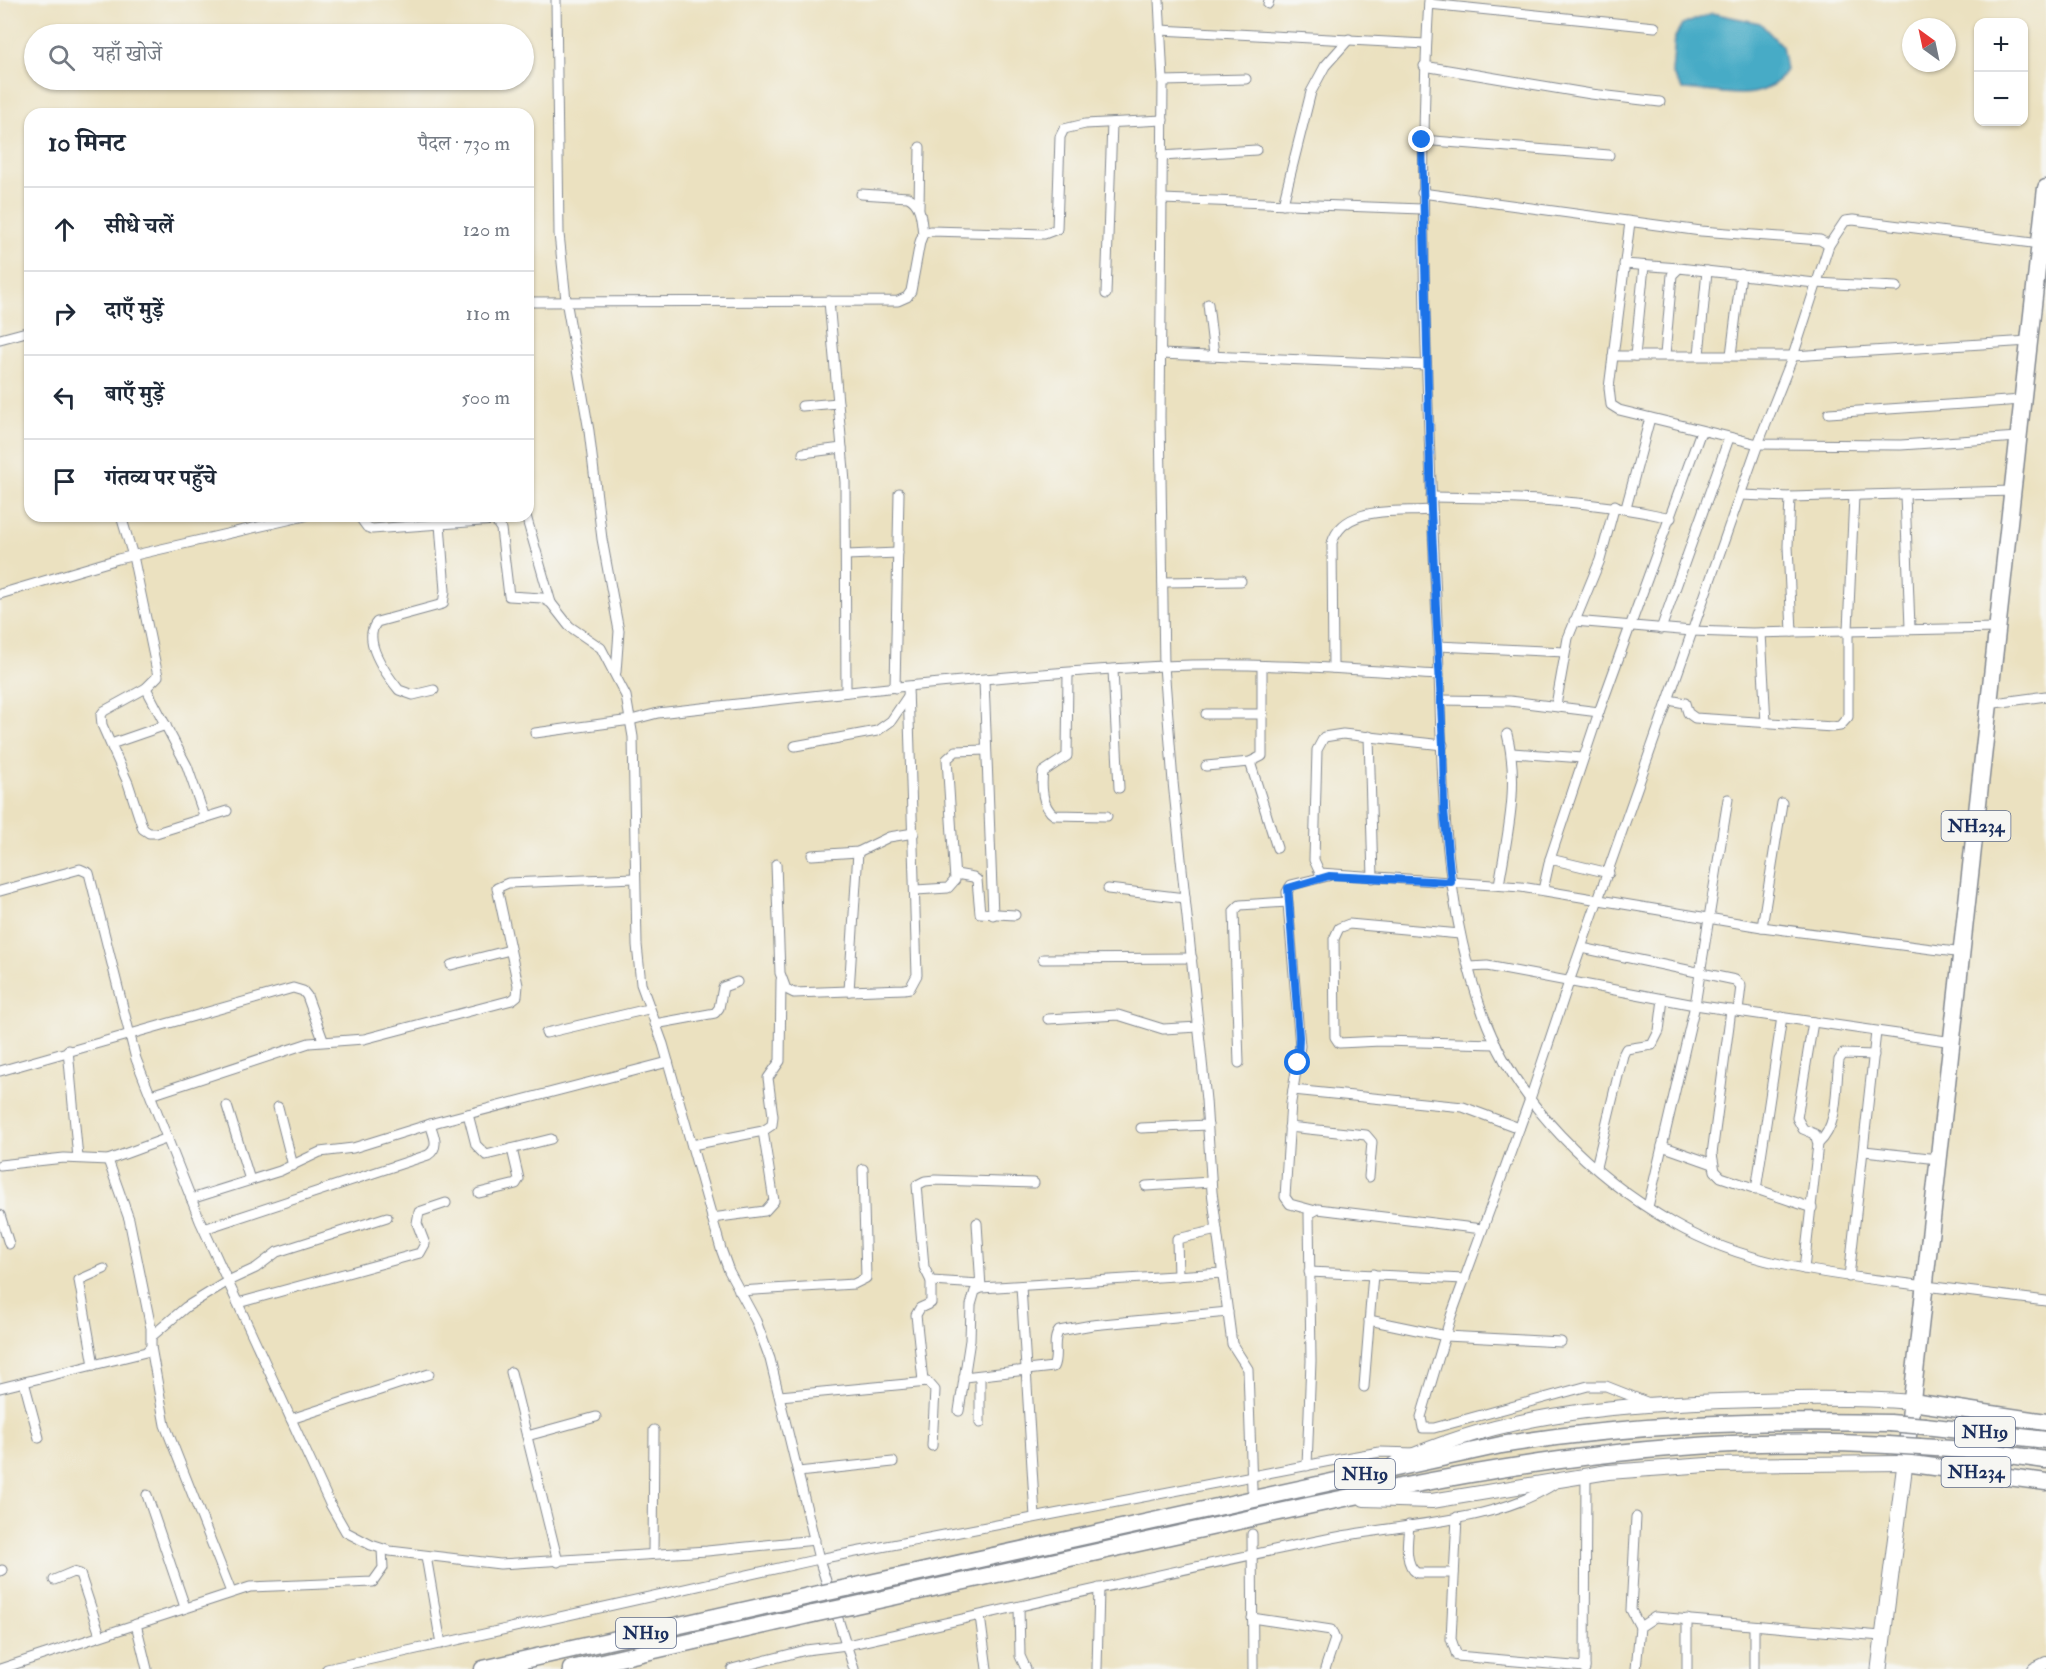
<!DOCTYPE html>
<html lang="hi">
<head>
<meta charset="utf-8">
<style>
  :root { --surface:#fff; --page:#f6f6f7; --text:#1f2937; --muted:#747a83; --line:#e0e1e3 }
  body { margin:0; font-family:"IM FELL Double Pica","Noto Serif Devanagari",serif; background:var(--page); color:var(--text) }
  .controls { position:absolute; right:18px; top:18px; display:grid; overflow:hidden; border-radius:12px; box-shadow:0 2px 4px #0004 }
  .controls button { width:54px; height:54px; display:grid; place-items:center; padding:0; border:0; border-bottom:2px solid var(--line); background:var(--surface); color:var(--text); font:30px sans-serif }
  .compass { position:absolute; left:1902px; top:18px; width:54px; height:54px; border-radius:50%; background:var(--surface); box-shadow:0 2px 4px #0004; rotate:327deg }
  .stop { position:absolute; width:18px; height:18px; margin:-14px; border:4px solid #1a73e8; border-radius:50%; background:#fff }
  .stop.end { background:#1a73e8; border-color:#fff; box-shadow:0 2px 6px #0008 }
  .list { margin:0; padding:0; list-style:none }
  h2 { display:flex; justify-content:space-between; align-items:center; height:78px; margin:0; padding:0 24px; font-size:26px }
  h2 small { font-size:20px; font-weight:400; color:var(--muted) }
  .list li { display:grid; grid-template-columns:39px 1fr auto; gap:18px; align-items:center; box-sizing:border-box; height:84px; padding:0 24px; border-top:2px solid var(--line) }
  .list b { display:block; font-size:22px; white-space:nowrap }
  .list em { font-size:20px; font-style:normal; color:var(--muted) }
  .icon { flex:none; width:33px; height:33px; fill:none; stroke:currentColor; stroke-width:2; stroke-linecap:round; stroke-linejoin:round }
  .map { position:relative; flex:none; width:2046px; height:1669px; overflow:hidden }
  .search { position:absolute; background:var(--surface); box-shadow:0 2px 4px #0004; left:24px; top:24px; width:510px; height:66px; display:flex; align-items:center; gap:15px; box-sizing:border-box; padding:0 21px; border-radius:33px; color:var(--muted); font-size:22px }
  .panel { position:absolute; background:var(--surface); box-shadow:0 2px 4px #0004; left:24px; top:108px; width:510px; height:414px; border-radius:18px }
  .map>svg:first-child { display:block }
  .water { fill:#46abc6; stroke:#306d92; stroke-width:1.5 }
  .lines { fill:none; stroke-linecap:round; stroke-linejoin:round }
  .minor-casing { stroke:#83888f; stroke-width:11 }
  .tertiary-casing { stroke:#83888f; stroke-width:14 }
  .secondary-casing { stroke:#83888f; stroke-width:16 }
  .primary-casing { stroke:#83888f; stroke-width:17 }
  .trunk-casing { stroke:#83888f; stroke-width:19 }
  .minor { stroke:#fff; stroke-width:9 }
  .tertiary { stroke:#fff; stroke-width:12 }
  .secondary { stroke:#fff; stroke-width:14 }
  .primary { stroke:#fff; stroke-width:15 }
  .trunk { stroke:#fff; stroke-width:16 }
  .trunk-bridge-casing { stroke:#83888f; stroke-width:19; stroke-linecap:butt }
  .trunk-bridge { stroke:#fff; stroke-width:16 }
  .route { stroke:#1a73e8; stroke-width:8 }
  .labels { text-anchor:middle; stroke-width:5; stroke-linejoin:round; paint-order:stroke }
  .shield { fill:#f6f6f2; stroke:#5d6b8a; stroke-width:1.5 }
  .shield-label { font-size:18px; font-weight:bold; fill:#1b2f5e }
</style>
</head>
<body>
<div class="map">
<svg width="2046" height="1669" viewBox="0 0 2046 1669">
  <rect width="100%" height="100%" fill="#f6f6f2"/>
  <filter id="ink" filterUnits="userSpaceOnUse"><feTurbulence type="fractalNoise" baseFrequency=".0167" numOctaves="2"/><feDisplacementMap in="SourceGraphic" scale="12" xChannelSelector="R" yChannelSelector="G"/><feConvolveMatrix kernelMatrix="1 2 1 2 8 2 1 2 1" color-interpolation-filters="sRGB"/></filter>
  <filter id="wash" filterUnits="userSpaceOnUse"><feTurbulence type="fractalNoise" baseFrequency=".008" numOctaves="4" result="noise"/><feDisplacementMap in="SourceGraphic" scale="24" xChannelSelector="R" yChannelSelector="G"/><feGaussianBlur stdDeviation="1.35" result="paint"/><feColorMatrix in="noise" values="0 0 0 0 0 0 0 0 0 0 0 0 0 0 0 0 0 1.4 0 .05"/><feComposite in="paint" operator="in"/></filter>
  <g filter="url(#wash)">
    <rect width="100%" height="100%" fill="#ebe1c0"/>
    <!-- water -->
    <path class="water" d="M1712 13 1760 23 1782 46 1786 70C1764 108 1719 90 1682 89L1672 73 1675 37 1682 25Z"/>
  </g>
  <g filter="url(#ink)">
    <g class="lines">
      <defs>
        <g id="minor">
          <path d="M556 0 559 234 566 300 589 431 602 539 619 631 616 672"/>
          <path d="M1159 0 1163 81 1160 417 1164 666 1173 782 1206 1100 1212 1192 1232 1344 1248 1369 1252 1489"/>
          <path d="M1429 0C1416 215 1429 430 1438 645 1443 769 1440 897 1483 1014 1515 1103 1594 1178 1674 1224 1742 1263 1818 1273 1894 1282 1945 1288 1995 1295 2046 1301"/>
          <path d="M1268 4 1269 0"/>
          <path d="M1429 4 1655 27"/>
          <path d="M1160 30 1426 44"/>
          <path d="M1424 66 1591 94 1660 102"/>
          <path d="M1163 81 1246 79"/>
          <path d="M1422 140 1609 155"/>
          <path d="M1162 156 1256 150"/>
          <path d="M1422 193 1701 231 1820 240 1829 245 1793 356 1758 444 1569 982 1530 1099 1451 1316 1421 1417 1423 1428H1434L1588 1386H1606L1649 1403"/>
          <path d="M861 194 908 197C922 204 921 220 923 234"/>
          <path d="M1162 199 1422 209"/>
          <path d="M1283 204 1311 92 1325 66 1349 39"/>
          <path d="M919 207 920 147"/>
          <path d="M1630 222 1609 388 1611 405 1619 410 1758 444 1901 445 2018 437"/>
          <path d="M1829 245 1845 221 1853 220 2040 244"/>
          <path d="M1624 264 1679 268"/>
          <path d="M1106 294 1112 123"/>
          <path d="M829 301 845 482 846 692"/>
          <path d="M528 302 898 301 907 297 911 291 920 242 923 234 930 231 1044 234 1057 229 1060 137 1064 129 1085 124 1163 120"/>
          <path d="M1208 304 1214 355"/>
          <path d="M0 339 30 331"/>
          <path d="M1161 354 1426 365"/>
          <path d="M1665 355 1672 275 1679 268 1815 283 1897 287"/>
          <path d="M1699 355 1707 271"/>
          <path d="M1731 355 1741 274"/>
          <path d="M1613 356H1793L2029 341"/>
          <path d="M1635 356 1644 266"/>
          <path d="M802 406 838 403"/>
          <path d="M1829 413 2022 400"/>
          <path d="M803 453 842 448"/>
          <path d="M1741 495 1790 497 2013 491"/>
          <path d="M1905 495 1910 628"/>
          <path d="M1431 497C1516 498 1587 499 1671 518"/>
          <path d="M1790 497 1788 546 1792 632"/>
          <path d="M1626 508 1650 418"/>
          <path d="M121 516 133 556 158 676 146 688 104 711 101 715 102 725 128 783 143 829 149 833H156L227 811"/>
          <path d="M359 516 367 527 372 529 495 520 501 529 509 596 542 598 551 603 569 626 601 648 626 696 633 737 637 945 641 984 663 1044 721 1249 729 1271 756 1321 770 1359 819 1559 854 1669"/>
          <path d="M526 516 551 603"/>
          <path d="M846 555 898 553"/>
          <path d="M1163 582 1241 581"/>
          <path d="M0 594 118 559 305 516"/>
          <path d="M1574 621 1692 631 1752 633 1997 628"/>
          <path d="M1661 629 1729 438"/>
          <path d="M1761 633 1766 723"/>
          <path d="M1438 646 1565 652"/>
          <path d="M1333 668 1332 543C1344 504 1398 513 1431 510"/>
          <path d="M1113 670 1119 788"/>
          <path d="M1068 674 1067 756 1043 772C1041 786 1042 807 1054 815L1107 816"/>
          <path d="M984 680 993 915"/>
          <path d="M146 688 187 766 205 818"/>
          <path d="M895 688 899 493"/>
          <path d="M434 690 413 695 399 690C386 674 361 640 377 622L443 604 445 591 440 524"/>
          <path d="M1441 700 1510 701 1599 712"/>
          <path d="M1669 700 1685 703 1688 713 1695 718 1833 727 1840 726 1848 717V630L1854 496"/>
          <path d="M1988 704 2046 696"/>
          <path d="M1556 705 1568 638 1600 560 1615 505"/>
          <path d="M1206 714H1263"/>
          <path d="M535 733 631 720 658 713C826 694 994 675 1163 666 1255 662 1348 669 1439 675"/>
          <path d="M1369 736 1373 878"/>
          <path d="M111 744 166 725"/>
          <path d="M1443 745 1343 734 1324 737 1317 750 1314 860 1320 873 1521 887 1762 927 1963 953"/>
          <path d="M795 746 877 731 891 721 908 696"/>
          <path d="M1512 753 1583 758"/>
          <path d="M1250 762 1277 848"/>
          <path d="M1206 766 1250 762 1262 756V668"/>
          <path d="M812 855 858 852 889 837 914 833"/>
          <path d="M1550 859 1609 873"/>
          <path d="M776 864 780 973 786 989 794 993 904 989 910 988 917 975 908 687"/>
          <path d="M956 874 973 877 977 880 980 913 1015 915"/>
          <path d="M1499 885C1507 835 1520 785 1507 734"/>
          <path d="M1108 889 1185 898"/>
          <path d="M916 890 948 888 955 880 947 759 956 751 986 750"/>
          <path d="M1543 890 1550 859 1599 712 1701 431"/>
          <path d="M0 891 80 869 89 873 136 1059 200 1221 330 1504 346 1532 371 1545 390 1551 500 1564 707 1551 815 1540"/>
          <path d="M1762 927 1782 803"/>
          <path d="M1460 934 1349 924 1339 928 1334 939 1335 1037 1339 1043 1381 1041 1496 1044"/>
          <path d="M1582 948 1735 980 1741 986 1738 1011"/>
          <path d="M1043 959 1192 958"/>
          <path d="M451 965 510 950"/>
          <path d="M1469 967 1487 966 1695 1005 1953 1042"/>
          <path d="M849 991 858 852"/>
          <path d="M1731 1010 1712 1154 1715 1171 1721 1177 1812 1208"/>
          <path d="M1048 1019 1118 1015 1163 1029 1199 1027"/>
          <path d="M655 1024 715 1013 719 1008 723 987 737 982"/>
          <path d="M546 1033 648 1009"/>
          <path d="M68 1050 78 1158"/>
          <path d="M1239 1063 1234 911 1240 905 1288 902"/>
          <path d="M0 1071 293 988 303 991 307 996 323 1040"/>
          <path d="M1293 1090 1463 1107 1519 1128"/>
          <path d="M151 1095 309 1043 364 1039 512 1000 517 996 518 985 497 888 508 883 635 878"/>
          <path d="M227 1106 250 1180"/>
          <path d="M278 1107 293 1166"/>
          <path d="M468 1114 476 1145 486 1155 551 1139"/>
          <path d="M1289 1127 1366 1135 1372 1142 1369 1177"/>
          <path d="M1141 1128 1208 1125"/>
          <path d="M1818 1144C1840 1124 1835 1088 1839 1060L1843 1054 1874 1055"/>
          <path d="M692 1145 763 1131 772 1125 773 1116 768 1078 780 1061 781 980"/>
          <path d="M1662 1146 1713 1164"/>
          <path d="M1864 1151 1939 1159"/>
          <path d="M0 1165 64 1158 108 1160 168 1138"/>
          <path d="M1596 1167 1623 1055 1626 1049 1652 1045 1659 1031 1663 999"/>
          <path d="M1146 1186 1211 1182"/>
          <path d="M1756 1190 1782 1017"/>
          <path d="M479 1193 516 1184 519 1179 512 1149"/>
          <path d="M191 1199 280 1171 320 1152 353 1148 437 1122 668 1062"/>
          <path d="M1648 1207 1695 1005 1728 799"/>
          <path d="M1312 1210 1290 1204 1285 1197 1291 1102 1300 1046 1287 892 1291 885 1328 876"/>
          <path d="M0 1215 9 1244"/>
          <path d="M712 1218 765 1211 774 1201 763 1131"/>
          <path d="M977 1223 981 1288"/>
          <path d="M204 1229 428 1155C440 1147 434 1136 430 1124"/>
          <path d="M1804 1269 1818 1144 1815 1134 1803 1129 1797 1118 1813 1022"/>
          <path d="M1309 1272 1465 1279"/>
          <path d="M1178 1276 1177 1239 1217 1230"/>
          <path d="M1849 1277 1876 1032"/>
          <path d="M980 1284 931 1281 924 1267 917 1185 925 1181 935 1180 1034 1183"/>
          <path d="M1021 1286 1035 1517"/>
          <path d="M739 1291 854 1284 866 1278 863 1169"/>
          <path d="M238 1303 420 1253 425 1244 417 1223 419 1212 446 1203"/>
          <path d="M1369 1320 1446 1336 1561 1342"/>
          <path d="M152 1336 186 1307 228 1281 256 1268 277 1252 387 1217"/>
          <path d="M151 1347 165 1425 231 1592"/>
          <path d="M94 1365 79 1280 104 1269"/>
          <path d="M511 1372 558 1562"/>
          <path d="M964 1377 1053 1367C1059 1356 1051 1341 1059 1331L1092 1325 1228 1312"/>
          <path d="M923 1381 916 1315 920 1308 931 1303V1281"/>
          <path d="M24 1382 39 1438"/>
          <path d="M1364 1387 1373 1274"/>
          <path d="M0 1388 146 1352 151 1347V1328L129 1219 108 1160"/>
          <path d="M780 1396 928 1382 935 1390 932 1446"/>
          <path d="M959 1411 970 1340 971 1305 975 1291 981 1288 1223 1273"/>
          <path d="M291 1419 429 1374"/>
          <path d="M980 1423V1376"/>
          <path d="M527 1436 596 1417"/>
          <path d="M1307 1466 1311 1361 1309 1214 1318 1209 1482 1229"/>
          <path d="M798 1472 893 1462"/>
          <path d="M147 1495 185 1607"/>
          <path d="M1457 1517 1451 1639 1457 1656 1585 1667"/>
          <path d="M1636 1517 1631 1610 1640 1627"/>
          <path d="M1409 1525C1408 1539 1403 1564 1417 1573H1454"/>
          <path d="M1252 1534 1253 1669"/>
          <path d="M653 1554 654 1430"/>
          <path d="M426 1556 441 1644"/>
          <path d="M0 1571 2 1570"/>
          <path d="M54 1580 73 1572 80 1574 100 1635"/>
          <path d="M1019 1607 1020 1656 1026 1669"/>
          <path d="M980 1616 987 1669"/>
          <path d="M1252 1618 1331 1630 1335 1639 1325 1669"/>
          <path d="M1687 1619V1669"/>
          <path d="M136 1624 147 1669"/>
          <path d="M1754 1626V1669"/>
          <path d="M0 1669 250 1587 373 1582 383 1568 382 1549"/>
          <path d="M327 1669 819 1559 1351 1457 1380 1452 1416 1453"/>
          <path d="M732 1669 806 1650 847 1645C1009 1609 1170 1571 1332 1538 1404 1523 1493 1524 1556 1483"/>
          <path d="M1097 1669 1099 1588"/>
          <path d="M1585 1669 1586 1475"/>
          <path d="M1636 1669 1640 1627 1655 1617 1881 1636"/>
        </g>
        <path id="tertiary" d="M2034 1669 2046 1663"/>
        <g id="secondary">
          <path d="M1394 1464C1498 1415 1608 1405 1721 1401 1785 1399 1848 1397 1912 1402"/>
          <path d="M1364 1499 1432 1501 1608 1472 1707 1465 1905 1463"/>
        </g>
        <path id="primary" d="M1879 1669 1905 1463"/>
        <g id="trunk">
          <path d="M2046 188 1905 1463 2046 1482"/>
          <path d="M1912 1402 2046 1422"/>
          <path d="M1925 1426 2046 1440"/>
          <path d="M1920 1447 1982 1451 2046 1460"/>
          <path d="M847 1588 1501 1445C1630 1424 1759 1420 1890 1423"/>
          <path d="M851 1606C979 1578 1106 1550 1234 1522 1451 1474 1664 1431 1888 1445"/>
          <path d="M483 1669 809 1596"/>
          <path d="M571 1669 813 1614"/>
        </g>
      </defs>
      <!-- minor casing -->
      <use href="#minor" class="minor-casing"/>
      <!-- tertiary casing -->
      <use href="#tertiary" class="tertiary-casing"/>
      <!-- secondary casing -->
      <use href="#secondary" class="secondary-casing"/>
      <!-- primary casing -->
      <use href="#primary" class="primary-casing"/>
      <!-- trunk casing -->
      <use href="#trunk" class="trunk-casing"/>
      <!-- minor -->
      <use href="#minor" class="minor"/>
      <!-- tertiary -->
      <use href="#tertiary" class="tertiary"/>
      <!-- secondary -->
      <use href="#secondary" class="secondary"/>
      <!-- primary -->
      <use href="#primary" class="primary"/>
      <!-- trunk -->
      <use href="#trunk" class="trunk"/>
      <defs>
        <g id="trunk-bridge">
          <path d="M1890 1423 1925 1426"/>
          <path d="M1888 1445 1920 1447"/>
          <path d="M809 1596 847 1588"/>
          <path d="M813 1614 851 1606"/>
        </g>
      </defs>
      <!-- trunk-bridge casing -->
      <use href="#trunk-bridge" class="trunk-bridge-casing"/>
      <!-- trunk-bridge -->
      <use href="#trunk-bridge" class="trunk-bridge"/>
    </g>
  </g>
  <g class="lines" filter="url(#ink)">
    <!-- route -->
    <path class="route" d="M1298 1063 1299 1037 1288 888 1329 876 1451 882 1444 810 1443 745 1431 510 1422 140"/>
  </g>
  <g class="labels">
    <!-- shield labels -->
    <g class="shield">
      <rect x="1941.5" y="811" width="69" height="30" rx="4.5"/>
      <rect x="1955" y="1417" width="60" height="30" rx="4.5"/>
      <rect x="1941.5" y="1457" width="69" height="30" rx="4.5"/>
      <rect x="1335" y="1459" width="60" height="30" rx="4.5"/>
      <rect x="616" y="1618" width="60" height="30" rx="4.5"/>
    </g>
    <g class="shield-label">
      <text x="1976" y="832">NH234</text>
      <text x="1985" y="1438">NH19</text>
      <text x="1976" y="1478">NH234</text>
      <text x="1365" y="1480">NH19</text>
      <text x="646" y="1639">NH19</text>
    </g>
  </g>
</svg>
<div class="controls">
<button>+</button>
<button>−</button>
</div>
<svg class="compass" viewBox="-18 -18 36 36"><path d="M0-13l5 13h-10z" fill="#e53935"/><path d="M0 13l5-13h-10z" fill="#747a83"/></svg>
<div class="stop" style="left:1298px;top:1063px"></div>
<div class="stop end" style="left:1422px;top:140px"></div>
<div class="search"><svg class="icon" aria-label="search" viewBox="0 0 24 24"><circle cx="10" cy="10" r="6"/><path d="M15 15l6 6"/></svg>यहाँ खोजें</div>
<section class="panel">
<h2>10 मिनट<small>पैदल · 730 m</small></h2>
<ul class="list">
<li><svg class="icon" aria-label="ahead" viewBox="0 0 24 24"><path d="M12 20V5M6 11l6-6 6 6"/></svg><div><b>सीधे चलें</b></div><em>120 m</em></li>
<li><svg class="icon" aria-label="right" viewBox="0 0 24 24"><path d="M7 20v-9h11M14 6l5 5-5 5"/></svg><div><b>दाएँ मुड़ें</b></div><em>110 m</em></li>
<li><svg class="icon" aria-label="left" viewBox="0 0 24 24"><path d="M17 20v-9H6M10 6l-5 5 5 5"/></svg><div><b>बाएँ मुड़ें</b></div><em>500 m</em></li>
<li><svg class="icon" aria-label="arrive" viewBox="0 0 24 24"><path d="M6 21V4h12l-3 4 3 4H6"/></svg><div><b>गंतव्य पर पहुँचे</b></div></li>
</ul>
</section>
</div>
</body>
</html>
